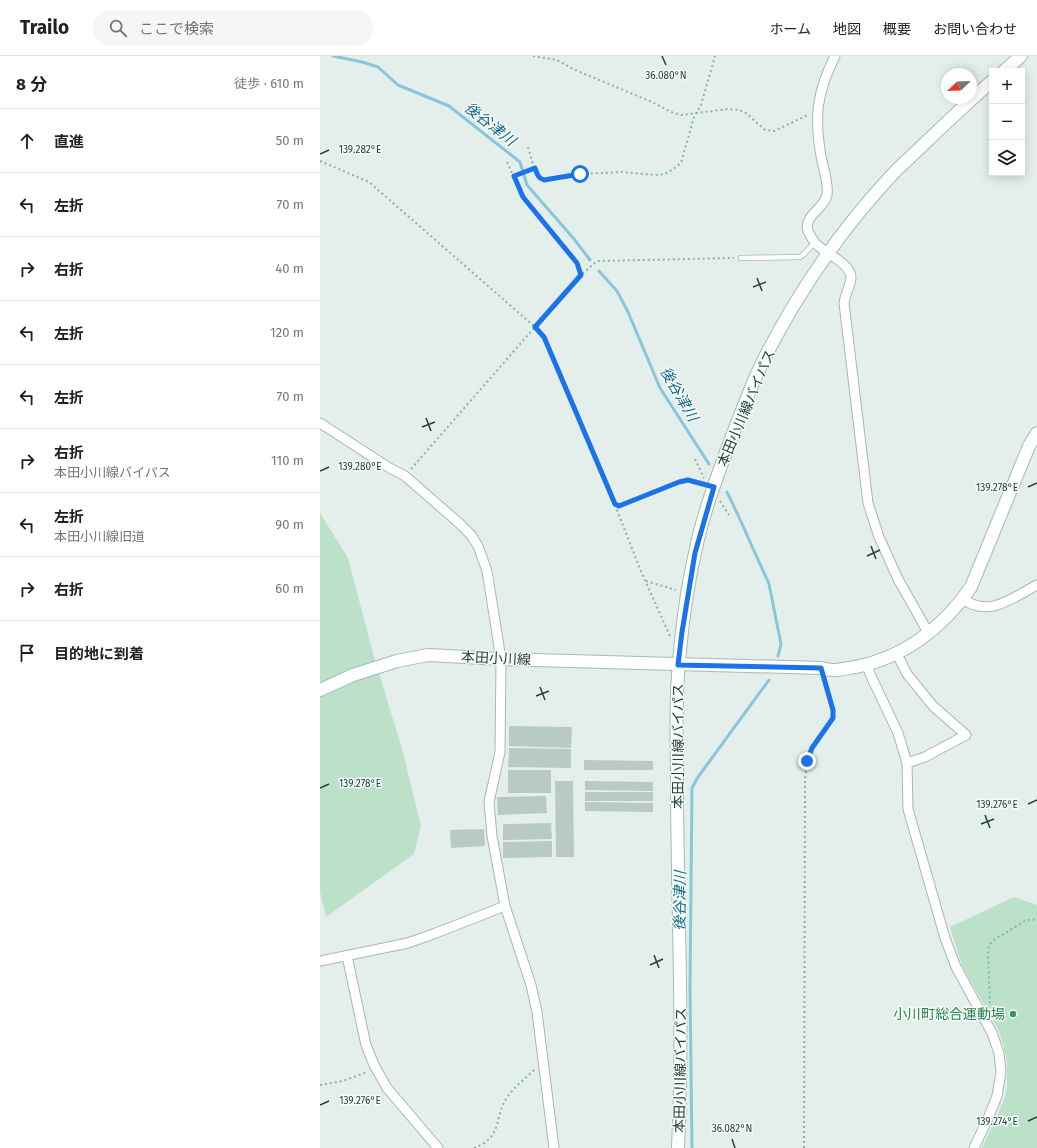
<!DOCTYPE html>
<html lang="ja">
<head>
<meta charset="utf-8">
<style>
  :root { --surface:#fff; --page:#f6f6f6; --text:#202124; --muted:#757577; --line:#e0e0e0 }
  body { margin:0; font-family:"Fira Sans","Noto Sans JP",sans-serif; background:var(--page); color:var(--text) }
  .controls { position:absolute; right:12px; top:12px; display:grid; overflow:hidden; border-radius:0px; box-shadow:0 2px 10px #0003 }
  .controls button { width:36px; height:36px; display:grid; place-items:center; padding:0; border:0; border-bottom:1px solid var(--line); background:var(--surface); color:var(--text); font:20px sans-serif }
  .compass { position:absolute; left:621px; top:12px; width:36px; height:36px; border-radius:50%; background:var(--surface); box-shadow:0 2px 10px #0003; rotate:247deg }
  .stop { position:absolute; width:12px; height:12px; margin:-9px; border:3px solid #1a73e8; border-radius:50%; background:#fff }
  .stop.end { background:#1a73e8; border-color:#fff; box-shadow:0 1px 4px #0008 }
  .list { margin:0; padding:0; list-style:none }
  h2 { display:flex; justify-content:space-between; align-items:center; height:52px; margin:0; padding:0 16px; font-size:17px }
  h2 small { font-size:13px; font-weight:400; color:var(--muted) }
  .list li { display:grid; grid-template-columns:26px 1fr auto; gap:12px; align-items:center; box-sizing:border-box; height:64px; padding:0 16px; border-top:1px solid var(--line) }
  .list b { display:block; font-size:15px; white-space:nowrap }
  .list p { margin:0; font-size:13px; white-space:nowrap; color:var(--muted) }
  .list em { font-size:13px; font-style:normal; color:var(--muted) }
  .icon { flex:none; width:22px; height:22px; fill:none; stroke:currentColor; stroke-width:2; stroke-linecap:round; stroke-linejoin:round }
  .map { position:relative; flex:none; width:717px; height:1092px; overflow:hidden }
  header { display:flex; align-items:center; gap:24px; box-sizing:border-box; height:56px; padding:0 20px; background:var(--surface); border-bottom:1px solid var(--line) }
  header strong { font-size:19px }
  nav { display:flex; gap:22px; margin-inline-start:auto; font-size:14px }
  .search { width:280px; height:36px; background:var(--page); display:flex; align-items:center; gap:10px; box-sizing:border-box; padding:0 14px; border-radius:22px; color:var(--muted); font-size:15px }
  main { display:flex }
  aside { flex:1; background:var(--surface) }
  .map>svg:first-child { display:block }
  .green { fill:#bbe2c9 }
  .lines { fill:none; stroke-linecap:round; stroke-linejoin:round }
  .stream { stroke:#88c6d9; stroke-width:3 }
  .building { fill:#b9cac4 }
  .lane-casing { stroke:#a6b8b3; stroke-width:6 }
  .street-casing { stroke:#a6b8b3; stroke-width:11 }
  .secondary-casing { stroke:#a1bcb5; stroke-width:14 }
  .path { stroke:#82b6a9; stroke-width:2; stroke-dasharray:2 3; stroke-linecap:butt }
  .lane { stroke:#fff; stroke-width:4.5 }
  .street { stroke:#fff; stroke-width:9 }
  .secondary { stroke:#fff; stroke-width:12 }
  .route { stroke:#1a73e8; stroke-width:5 }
  .ticks { fill:none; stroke:#21433d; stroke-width:1.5 }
  .leisure-dot { fill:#2e9e5b; stroke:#f6fbf9; stroke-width:1.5 }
  .labels { text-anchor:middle; stroke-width:3; stroke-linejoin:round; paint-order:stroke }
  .street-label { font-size:14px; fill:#21433d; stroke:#f6fbf9 }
  .leisure-label { font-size:14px; fill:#27864d; stroke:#f6fbf9; text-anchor:end }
  .water-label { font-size:15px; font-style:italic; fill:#156a86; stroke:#f6fbf9 }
  .ticks-label { font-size:10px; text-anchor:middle; fill:#21433d; stroke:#f6fbf9; stroke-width:3; stroke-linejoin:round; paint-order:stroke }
</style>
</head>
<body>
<header>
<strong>Trailo</strong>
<div class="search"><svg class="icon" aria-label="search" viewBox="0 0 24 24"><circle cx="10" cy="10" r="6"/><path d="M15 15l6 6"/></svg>ここで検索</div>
<nav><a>ホーム</a><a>地図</a><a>概要</a><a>お問い合わせ</a></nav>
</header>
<main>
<aside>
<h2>8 分<small>徒歩 · 610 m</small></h2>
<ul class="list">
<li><svg class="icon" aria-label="ahead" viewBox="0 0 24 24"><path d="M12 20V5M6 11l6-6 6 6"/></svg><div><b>直進</b></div><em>50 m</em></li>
<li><svg class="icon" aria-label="left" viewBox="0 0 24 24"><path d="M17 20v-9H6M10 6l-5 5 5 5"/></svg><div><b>左折</b></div><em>70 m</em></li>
<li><svg class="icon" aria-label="right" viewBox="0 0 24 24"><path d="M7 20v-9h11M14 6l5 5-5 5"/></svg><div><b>右折</b></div><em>40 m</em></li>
<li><svg class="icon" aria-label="left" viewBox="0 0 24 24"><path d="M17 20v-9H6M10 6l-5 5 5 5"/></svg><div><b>左折</b></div><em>120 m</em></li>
<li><svg class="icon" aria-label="left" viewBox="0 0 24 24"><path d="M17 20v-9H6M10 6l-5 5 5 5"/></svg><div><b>左折</b></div><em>70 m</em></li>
<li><svg class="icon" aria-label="right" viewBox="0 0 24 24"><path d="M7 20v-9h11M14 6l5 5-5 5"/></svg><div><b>右折</b><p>本田小川線バイパス</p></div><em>110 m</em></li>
<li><svg class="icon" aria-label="left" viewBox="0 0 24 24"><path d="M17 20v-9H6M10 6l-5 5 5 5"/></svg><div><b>左折</b><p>本田小川線旧道</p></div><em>90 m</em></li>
<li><svg class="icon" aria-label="right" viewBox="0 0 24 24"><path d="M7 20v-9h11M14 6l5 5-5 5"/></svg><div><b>右折</b></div><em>60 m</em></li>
<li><svg class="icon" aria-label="arrive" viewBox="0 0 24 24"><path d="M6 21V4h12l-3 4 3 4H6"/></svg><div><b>目的地に到着</b></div></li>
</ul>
</aside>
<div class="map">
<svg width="717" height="1092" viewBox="0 0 717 1092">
  <rect width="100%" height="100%" fill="#e4efeb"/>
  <!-- green -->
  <g class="green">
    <path d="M0 457 28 502 54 601 83 696 101 770 94 798 6 861 0 836Z"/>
    <path d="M694 841 717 849V1092H662L684 1044 687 1031V1005L684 991 678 973 642 910 630 871Z"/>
  </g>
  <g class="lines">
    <!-- stream -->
    <g class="stream">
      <path d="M13 0 42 6 58 11 78 29 129 50 200 106 207 129 254 183 270 204"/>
      <path d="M279 215 297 235 308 256 340 332 389 408"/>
      <path d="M407 436 418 459 449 528 461 588 458 600"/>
      <path d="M372 1092 370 931 372 732 378 721 449 624"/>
    </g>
  </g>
  <!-- building -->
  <g class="building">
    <path d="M189 670 252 671 251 692 189 690Z"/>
    <path d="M189 692 251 693V712L188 711Z"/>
    <path d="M264 704 333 705V714H264Z"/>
    <rect x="188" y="714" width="43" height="23"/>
    <path d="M235 725H253L254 801H236Z"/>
    <path d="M265 725 333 726V735L265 734Z"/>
    <rect x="265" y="736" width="68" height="9"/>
    <path d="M226 740 227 757 178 759 177 741Z"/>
    <path d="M265 746 333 747V756L265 755Z"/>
    <path d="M231 767 232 783 183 784V768Z"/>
    <path d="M164 773 165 790 131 792 130 774Z"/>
    <path d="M232 785V801L183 802V786Z"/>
  </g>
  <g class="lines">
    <defs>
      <path id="lane" d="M421 202 480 201 484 198 494 187"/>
      <g id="street">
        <path d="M515 0C497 36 494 60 501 100 503 112 509 127 507 139 504 153 483 160 488 175 490 179 493 185 496 188 505 197 530 207 531 221 531 229 525 238 524 247L548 447 559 481 578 523 609 578"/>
        <path d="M0 367 68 411 85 420 139 467 151 479 158 490 167 515 181 603 180 696 169 746 172 780 185 850 211 929 217 956 234 1092"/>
        <path d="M643 543C669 562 692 542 717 529"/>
        <path d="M577 598 587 618 613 650 646 679 605 701 587 707"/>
        <path d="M547 609 550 618 578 677 587 707 588 753 625 882 636 911 672 977 679 997 681 1016 677 1040 669 1060 654 1092"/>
        <path d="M27 900 46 989 54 1009 67 1032 118 1092"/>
        <path d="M0 905 88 887 116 877 185 850"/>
      </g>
      <g id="secondary">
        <path d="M684 15 701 0"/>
        <path d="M0 634 33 619 77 605 108 599 181 603 501 612C514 616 522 613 535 611 583 602 623 572 651 531L709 390 717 377"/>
        <path d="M358 1092C364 969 357 846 357 723 357 685 355 645 359 606 362 570 367 532 375 497 382 462 394 429 406 396 417 367 428 337 441 309 474 243 519 176 570 121 580 110 592 100 603 89 626 67 648 46 672 25"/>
      </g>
    </defs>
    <!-- lane casing -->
    <use href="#lane" class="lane-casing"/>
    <!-- street casing -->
    <use href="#street" class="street-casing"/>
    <!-- secondary casing -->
    <use href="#secondary" class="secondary-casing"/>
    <!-- path -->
    <g class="path">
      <path d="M213 0 237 4 253 13 332 46 351 56 361 59 408 53 419 54 426 57 445 74 454 75 488 59"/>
      <path d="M208 91C211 100 214 120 224 124L261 118 302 116 335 119 345 118 352 114 361 107 374 61 381 49 395 0"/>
      <path d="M0 105 49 126 215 271 224 281 295 449 299 450 359 425 368 424 383 427"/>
      <path d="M187 106 203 141 257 207 261 219"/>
      <path d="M194 120 215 112"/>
      <path d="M375 403 384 422"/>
      <path d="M91 413 215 271 261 219 277 205 414 202"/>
      <path d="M400 445 409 459"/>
      <path d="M295 449 320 513 350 580"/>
      <path d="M326 525 356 534"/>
      <path d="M668 952 670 947 668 895 669 889 675 883 705 865 712 863 717 865"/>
      <path d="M0 1029 23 1025 47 1016"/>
      <path d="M154 1092C184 1081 173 1061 188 1040 195 1030 207 1021 215 1013"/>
      <path d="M484 1092 485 724 487 705 492 692 513 662V654L505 624"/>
    </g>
    <!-- lane -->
    <use href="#lane" class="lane"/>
    <!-- street -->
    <use href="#street" class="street"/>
    <!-- secondary -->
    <use href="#secondary" class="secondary"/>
  </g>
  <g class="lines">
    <!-- route -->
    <path class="route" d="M260 118 224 124C218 122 217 118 215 112L194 120 203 141 257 207 261 219 215 271 224 281 295 448 299 450 359 426 368 424 394 431 375 497 362 576 358 609 501 612 513 654V662L492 692 487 705"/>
  </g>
  <!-- ticks -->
  <path class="ticks" d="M342 0 346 9M0 98 9 94M437 222 442 235M433 231 446 226M106 362 111 375M102 371 115 366M0 415 9 411M708 431 717 427M551 490 556 503M547 500 560 494M220 631 225 644M216 640 229 635M0 732 9 728M708 748 717 744M665 759 670 772M661 768 674 763M334 899 339 912M330 909 343 903M0 1049 9 1045M708 1065 717 1061M412 1083 415 1092"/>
  <!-- markers -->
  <circle class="leisure-dot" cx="693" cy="958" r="4"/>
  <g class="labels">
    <!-- street labels -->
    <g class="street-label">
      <text transform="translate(426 352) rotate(-67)" y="5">本田小川線バイパス</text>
      <text transform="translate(176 602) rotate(3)" y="5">本田小川線</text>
      <text transform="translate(358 690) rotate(-90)" y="5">本田小川線バイパス</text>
      <text transform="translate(360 1014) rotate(-89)" y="5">本田小川線バイパス</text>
    </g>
    <!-- leisure labels -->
    <g class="leisure-label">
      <text x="685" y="963">小川町総合運動場</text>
    </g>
    <!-- water labels -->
    <g class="water-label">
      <text transform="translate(170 68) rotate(38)" y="5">後谷津川</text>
      <text transform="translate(359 338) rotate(60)" y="5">後谷津川</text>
      <text transform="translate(360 845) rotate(-89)" y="5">後谷津川</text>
    </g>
  </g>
  <g class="ticks-label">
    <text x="346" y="23">36.080°N</text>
    <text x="40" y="97">139.282°E</text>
    <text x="40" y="414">139.280°E</text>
    <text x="677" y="435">139.278°E</text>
    <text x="40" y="731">139.278°E</text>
    <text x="677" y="752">139.276°E</text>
    <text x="40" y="1048">139.276°E</text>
    <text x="677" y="1069">139.274°E</text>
    <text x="412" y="1076">36.082°N</text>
  </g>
</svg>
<div class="controls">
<button>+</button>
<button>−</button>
<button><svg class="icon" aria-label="layers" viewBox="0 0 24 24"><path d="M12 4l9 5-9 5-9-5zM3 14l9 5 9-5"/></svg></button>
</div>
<svg class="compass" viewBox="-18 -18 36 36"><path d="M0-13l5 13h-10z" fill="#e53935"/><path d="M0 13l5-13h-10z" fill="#757577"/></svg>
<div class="stop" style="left:260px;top:118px"></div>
<div class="stop end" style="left:487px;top:705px"></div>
</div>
</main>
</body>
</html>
